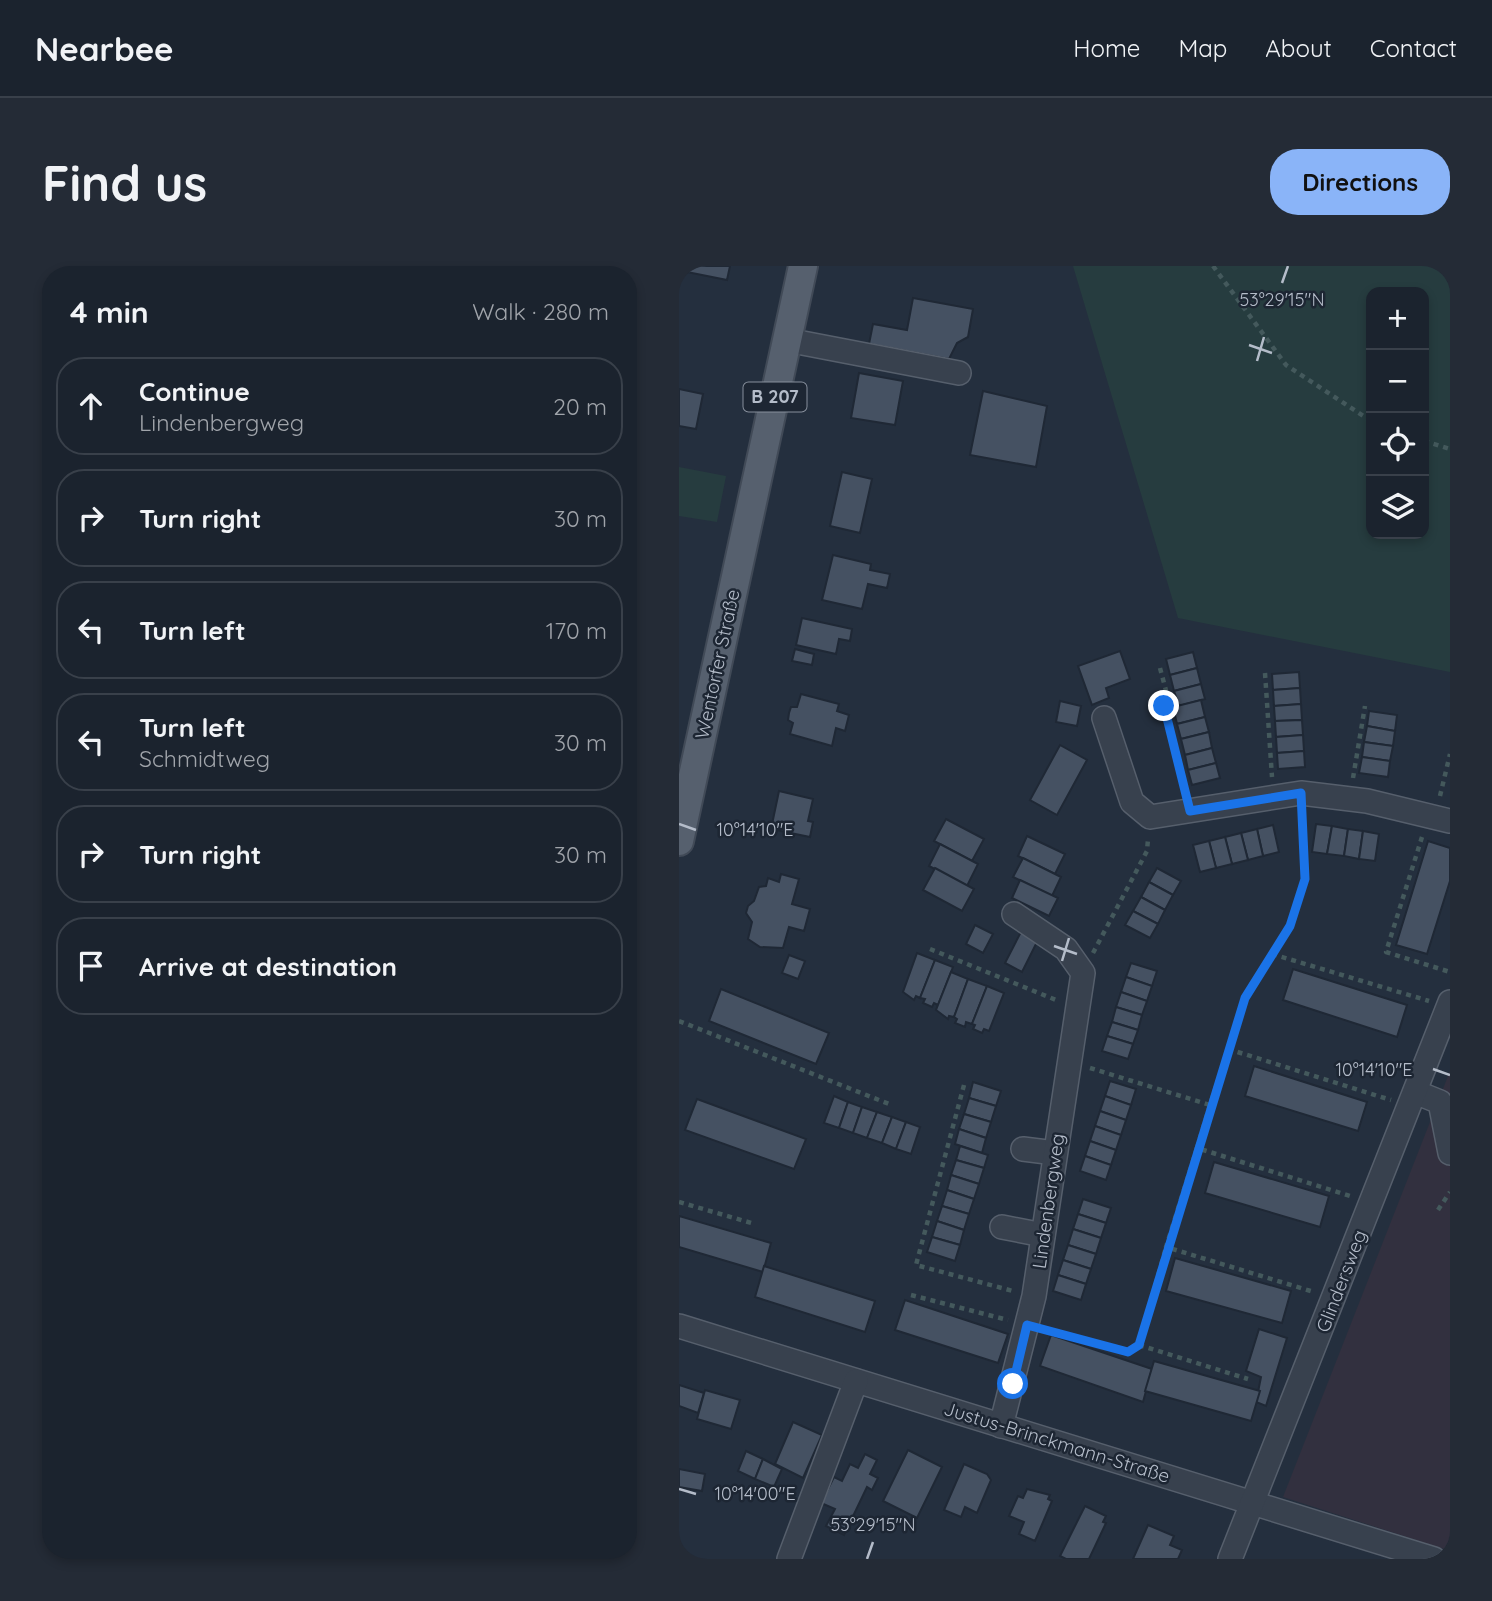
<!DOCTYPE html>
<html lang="en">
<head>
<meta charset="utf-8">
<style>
  :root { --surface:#1b232e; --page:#242b36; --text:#f1f3f6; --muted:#a0a4aa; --line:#39404a; --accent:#8ab4f8 }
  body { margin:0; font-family:Quicksand,sans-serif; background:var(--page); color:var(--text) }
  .controls { position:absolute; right:21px; top:21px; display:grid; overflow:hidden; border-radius:14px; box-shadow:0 4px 10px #0003 }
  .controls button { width:63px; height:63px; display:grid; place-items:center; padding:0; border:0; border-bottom:2px solid var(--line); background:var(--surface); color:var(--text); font:35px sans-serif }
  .stop { position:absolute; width:21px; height:21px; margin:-16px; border:5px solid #1a73e8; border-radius:50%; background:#fff }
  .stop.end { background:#1a73e8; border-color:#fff; box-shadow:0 2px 7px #0008 }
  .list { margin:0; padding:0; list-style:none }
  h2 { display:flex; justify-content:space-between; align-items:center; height:91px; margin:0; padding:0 28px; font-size:30px }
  h2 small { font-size:23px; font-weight:400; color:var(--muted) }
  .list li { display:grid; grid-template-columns:46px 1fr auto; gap:21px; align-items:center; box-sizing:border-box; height:98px; margin:0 14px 14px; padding:0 14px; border:2px solid var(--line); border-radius:28px }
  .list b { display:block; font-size:26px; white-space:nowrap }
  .list p { margin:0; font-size:23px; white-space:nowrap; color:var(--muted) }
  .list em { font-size:23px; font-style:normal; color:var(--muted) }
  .icon { flex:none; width:38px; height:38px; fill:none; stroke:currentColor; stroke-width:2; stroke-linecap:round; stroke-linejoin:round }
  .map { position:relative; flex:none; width:771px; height:1293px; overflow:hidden; border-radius:28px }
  header { display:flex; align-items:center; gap:42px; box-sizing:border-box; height:98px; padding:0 35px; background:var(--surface); border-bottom:2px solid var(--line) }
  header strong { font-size:33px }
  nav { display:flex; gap:38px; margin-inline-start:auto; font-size:24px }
  .intro { display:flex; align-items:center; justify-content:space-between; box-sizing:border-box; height:168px; padding:0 42px }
  h1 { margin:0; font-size:49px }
  .button { padding:18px 32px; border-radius:28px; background:var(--accent); color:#111; font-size:24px; font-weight:700 }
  main { display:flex; gap:42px; padding:0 42px }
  aside { flex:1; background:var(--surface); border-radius:28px; box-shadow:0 4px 10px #0003 }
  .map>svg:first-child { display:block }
  .medical { fill:#32303f }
  .green { fill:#263c3f; fill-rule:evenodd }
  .building { fill:#455162; stroke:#1f2835; stroke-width:2 }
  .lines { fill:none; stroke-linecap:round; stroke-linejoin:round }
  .minor-casing { stroke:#565f6c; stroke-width:26 }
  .major-casing { stroke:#414a57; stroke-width:32 }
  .path { stroke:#44595c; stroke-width:4.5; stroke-dasharray:5 5; stroke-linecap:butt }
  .minor { stroke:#38414e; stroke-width:23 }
  .major { stroke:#56606e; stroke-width:28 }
  .route { stroke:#1a73e8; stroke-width:9 }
  .ticks { fill:none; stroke:#b4bcc9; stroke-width:2.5 }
  .labels { text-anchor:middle; stroke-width:5; stroke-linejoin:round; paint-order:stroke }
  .shield { fill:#1d2633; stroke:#878f9c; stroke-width:2 }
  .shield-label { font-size:18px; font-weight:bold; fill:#b4bcc9 }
  .street-label { font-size:19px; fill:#b4bcc9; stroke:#1d2633 }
  .ticks-label { font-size:18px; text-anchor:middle; fill:#b4bcc9; stroke:#1d2633; stroke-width:5; stroke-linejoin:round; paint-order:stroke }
</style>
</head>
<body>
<header>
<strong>Nearbee</strong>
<nav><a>Home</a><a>Map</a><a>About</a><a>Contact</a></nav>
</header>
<div class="intro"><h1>Find us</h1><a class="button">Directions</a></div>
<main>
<aside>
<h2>4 min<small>Walk · 280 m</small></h2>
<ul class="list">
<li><svg class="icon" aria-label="ahead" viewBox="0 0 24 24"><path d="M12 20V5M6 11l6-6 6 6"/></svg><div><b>Continue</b><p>Lindenbergweg</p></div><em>20 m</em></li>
<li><svg class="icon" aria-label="right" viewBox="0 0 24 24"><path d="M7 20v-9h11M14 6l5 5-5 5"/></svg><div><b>Turn right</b></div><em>30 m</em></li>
<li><svg class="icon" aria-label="left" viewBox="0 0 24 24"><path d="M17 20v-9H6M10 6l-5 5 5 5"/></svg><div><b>Turn left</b></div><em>170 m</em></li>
<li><svg class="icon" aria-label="left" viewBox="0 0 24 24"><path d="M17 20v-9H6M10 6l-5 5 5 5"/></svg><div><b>Turn left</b><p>Schmidtweg</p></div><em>30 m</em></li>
<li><svg class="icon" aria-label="right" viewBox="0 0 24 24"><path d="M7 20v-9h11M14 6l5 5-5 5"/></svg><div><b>Turn right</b></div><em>30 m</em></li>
<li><svg class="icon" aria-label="arrive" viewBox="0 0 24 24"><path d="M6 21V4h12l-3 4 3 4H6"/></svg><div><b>Arrive at destination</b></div></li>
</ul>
</aside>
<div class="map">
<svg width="771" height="1293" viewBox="0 0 771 1293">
  <rect width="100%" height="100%" fill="#242f3e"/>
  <!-- medical -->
  <path class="medical" d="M771 805V1285L604 1231Z"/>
  <!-- green -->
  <g class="green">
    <path d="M394 0H771V406L499 352ZM692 26H745V268H692Z"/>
    <path d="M0 201 47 210 38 256 0 250Z"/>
  </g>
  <!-- building -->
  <g class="building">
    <path d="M4 0H51L48 14 3 5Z"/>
    <path d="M234 32 294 43 289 71 278 77 270 93 190 78 194 58 228 64Z"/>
    <path d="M180 107 224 115 216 159 172 152Z"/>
    <path d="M0 123 24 128 17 163 0 160Z"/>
    <path d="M304 125 368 140 357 201 291 189Z"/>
    <path d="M163 206 193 213 181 267 151 260Z"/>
    <path d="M154 289 192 298 191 304 211 308 208 322 189 318 183 343 143 334Z"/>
    <path d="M123 352 173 363 171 375 160 373 157 388 117 379Z"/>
    <path d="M116 383 135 388 133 399 113 395Z"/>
    <path d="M441 385 451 413 427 422 430 432 413 439 399 400Z"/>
    <path d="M514 386 518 402 491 409 487 393Z"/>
    <path d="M518 402 522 418 495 425 491 409Z"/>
    <path d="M620 406 621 422 594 424 593 408Z"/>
    <path d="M522 418 526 433 500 440 495 425Z"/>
    <path d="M621 422 622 438 595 440 594 424Z"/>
    <path d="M122 428 160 438 158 445 170 449 166 465 157 462 153 480 111 468 114 457 109 454 110 447 112 441H118Z"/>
    <path d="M522 434 526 451 498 458 494 441Z"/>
    <path d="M381 435 402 440 398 460 377 456Z"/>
    <path d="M622 438 623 454 596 455 595 440Z"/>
    <path d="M690 445 718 449 716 465 688 460Z"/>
    <path d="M526 451 530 466 502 473 498 458Z"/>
    <path d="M623 454 624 469 597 471 596 455Z"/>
    <path d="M688 460 716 465 714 480 685 476Z"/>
    <path d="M530 466 533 482 506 489 502 473Z"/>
    <path d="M624 469 625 485 598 487 597 471Z"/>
    <path d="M685 476 714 480 711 495 683 491Z"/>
    <path d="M381 479 408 494 378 549 351 534Z"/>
    <path d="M533 482 537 497 509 504 506 489Z"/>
    <path d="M625 485 626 501 599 503 598 487Z"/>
    <path d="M683 491 711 495 709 511 680 507Z"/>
    <path d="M537 497 541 512 513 519 509 504Z"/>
    <path d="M100 525 134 533 129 555 134 556 131 571 92 563Z"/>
    <path d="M267 553 305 573 293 595 255 575Z"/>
    <path d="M637 558 653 560 648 588 633 586Z"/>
    <path d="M594 559 600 586 584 590 578 563Z"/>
    <path d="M653 560 669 563 665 590 648 588Z"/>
    <path d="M578 563 584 590 569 594 562 567Z"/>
    <path d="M669 563 684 565 680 593 665 590Z"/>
    <path d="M684 565 700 568 696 595 680 593Z"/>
    <path d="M562 567 569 594 553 598 546 571Z"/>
    <path d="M348 570 386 588 376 608 339 590Z"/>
    <path d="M546 571 553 598 537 602 530 575Z"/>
    <path d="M530 575 537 602 521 606 514 579Z"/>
    <path d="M749 575 771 582V615L748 688 717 679Z"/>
    <path d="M261 578 299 598 288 620 250 600Z"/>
    <path d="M344 592 382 611 373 630 334 611Z"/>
    <path d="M256 602 295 623 283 645 244 624Z"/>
    <path d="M478 602 502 615 494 629 470 616Z"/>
    <path d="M102 608 120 613 113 638 131 643 125 665 110 661 104 682 81 681 69 673 73 656 67 647 69 640 75 635 80 621 87 620 89 612 100 616Z"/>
    <path d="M341 614 379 632 370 650 333 632Z"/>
    <path d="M470 616 494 629 486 644 462 631Z"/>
    <path d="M462 631 486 644 479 658 454 645Z"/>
    <path d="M454 645 479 658 471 672 446 659Z"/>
    <path d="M296 659 314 668 304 687 287 678Z"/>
    <path d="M344 662 361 670 343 706 326 697Z"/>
    <path d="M238 687 256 694 241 732 237 730 235 734 224 726Z"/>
    <path d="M110 689 126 695 119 713 103 707Z"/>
    <path d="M256 694 274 701 259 739 255 737 253 741 244 737 246 733 241 732Z"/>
    <path d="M452 697 478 705 473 720 447 711Z"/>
    <path d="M614 703 728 739 718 771 604 734Z"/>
    <path d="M272 706 289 713 275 751 270 750 269 753 257 744Z"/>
    <path d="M447 711 473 720 468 735 442 726Z"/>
    <path d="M289 713 308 720 293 758 287 756 286 761 276 757 278 753 275 751Z"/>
    <path d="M308 720 325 727 310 765 305 763 303 767 294 763 296 759 293 758Z"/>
    <path d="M42 723 150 767 137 798 30 755Z"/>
    <path d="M442 726 468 735 463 749 437 741Z"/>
    <path d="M437 741 463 749 459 764 433 756Z"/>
    <path d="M433 756 459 764 454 778 428 770Z"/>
    <path d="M428 770 454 778 449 793 423 785Z"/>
    <path d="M575 800 688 836 679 865 566 830Z"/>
    <path d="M431 815 457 823 452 839 426 830Z"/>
    <path d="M294 816 322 825 317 840 290 832Z"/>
    <path d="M155 830 169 836 160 862 145 857Z"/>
    <path d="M426 830 452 839 447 854 421 845Z"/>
    <path d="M290 832 317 840 312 856 285 848Z"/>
    <path d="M18 833 127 873 115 903 6 864Z"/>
    <path d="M169 836 183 841 174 867 160 862Z"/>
    <path d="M183 841 198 846 188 872 174 867Z"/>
    <path d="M421 845 447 854 442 869 416 860Z"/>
    <path d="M198 846 213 851 203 877 188 872Z"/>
    <path d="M285 848 312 856 307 872 280 863Z"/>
    <path d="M213 851 227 856 217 883 203 877Z"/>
    <path d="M227 856 241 861 232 888 217 883Z"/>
    <path d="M416 860 442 869 437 884 411 875Z"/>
    <path d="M280 863 307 872 303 887 276 878Z"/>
    <path d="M411 875 437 884 432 899 406 890Z"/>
    <path d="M281 880 309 889 305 902 277 894Z"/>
    <path d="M406 890 432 899 427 914 401 905Z"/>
    <path d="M277 894 305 902 300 918 272 909Z"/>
    <path d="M535 896 650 930 641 961 526 927Z"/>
    <path d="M272 909 300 918 295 933 268 924Z"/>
    <path d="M268 924 295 933 290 948 263 940Z"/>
    <path d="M404 933 432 942 427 957 399 948Z"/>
    <path d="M263 940 290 948 285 964 258 955Z"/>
    <path d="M399 948 427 957 422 972 394 963Z"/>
    <path d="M0 950 92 977 84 1006 0 981Z"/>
    <path d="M258 955 285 964 281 979 253 971Z"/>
    <path d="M394 963 422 972 417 988 389 979Z"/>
    <path d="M253 971 281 979 276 995 248 986Z"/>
    <path d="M389 979 417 988 412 1003 384 994Z"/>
    <path d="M496 992 612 1025 603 1057 487 1025Z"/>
    <path d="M384 994 412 1003 407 1018 379 1009Z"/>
    <path d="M85 1000 196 1035 186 1066 76 1031Z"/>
    <path d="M379 1009 407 1018 402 1034 374 1025Z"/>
    <path d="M226 1034 329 1068 319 1097 216 1064Z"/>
    <path d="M580 1063 608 1072 587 1140 577 1136 582 1111 567 1105Z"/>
    <path d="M372 1069 473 1103 464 1136 361 1100Z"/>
    <path d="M475 1095 581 1125 572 1155 466 1125Z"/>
    <path d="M0 1119 25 1127 19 1147 0 1140Z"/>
    <path d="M26 1124 61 1134 52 1163 18 1153Z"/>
    <path d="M114 1156 143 1169 124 1212 96 1198Z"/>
    <path d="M229 1184 263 1201 238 1252 204 1235Z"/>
    <path d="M67 1185 84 1193 76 1213 59 1205Z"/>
    <path d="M186 1188 198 1194 191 1208 199 1212 193 1224 188 1221 165 1269 147 1260 156 1243 142 1237 155 1211 163 1215 171 1198 179 1202Z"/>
    <path d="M84 1193 103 1203 95 1221 76 1213Z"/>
    <path d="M285 1198 308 1208 312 1214 298 1247 286 1241 282 1251 265 1244Z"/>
    <path d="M0 1203 26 1208 23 1225 0 1221Z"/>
    <path d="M348 1223 371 1229 369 1233 373 1235 356 1275 340 1268 345 1256 330 1250 339 1230 344 1232Z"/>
    <path d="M406 1240 427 1250 424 1256 427 1257 410 1293H387L381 1290Z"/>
    <path d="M469 1259 495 1270 491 1279 503 1284 499 1293H454Z"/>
  </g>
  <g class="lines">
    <defs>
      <g id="minor">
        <path d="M108 74 280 107"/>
        <path d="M425 452 453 536 471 551 622 527 688 535 771 555"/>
        <path d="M736 826 761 836 771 887"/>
        <path d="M344 883 376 887"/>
        <path d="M323 961 364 969"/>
        <path d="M0 1060 755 1293"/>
        <path d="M322 1160 355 1030 404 707 387 683 335 648"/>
        <path d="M110 1293 177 1115"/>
        <path d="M551 1293 771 736"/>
      </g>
      <path id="major" d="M0 575 124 0"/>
    </defs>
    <!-- minor casing -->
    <use href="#minor" class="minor-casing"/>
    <!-- major casing -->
    <use href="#major" class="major-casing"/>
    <!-- path -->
    <g class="path">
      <path d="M534 0 607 99 692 155"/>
      <path d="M745 175 771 183"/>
      <path d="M481 402 489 432 485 440 506 524"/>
      <path d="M586 407 593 511"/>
      <path d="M674 512 686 440"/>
      <path d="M761 530 771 488"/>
      <path d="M743 571 707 686 771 706"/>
      <path d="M251 683 377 734"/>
      <path d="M414 687 468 585 469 573"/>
      <path d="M593 688 750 735"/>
      <path d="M0 755 210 838"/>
      <path d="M549 783 712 834"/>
      <path d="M411 802 531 839 566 732 611 660 626 613 623 546"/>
      <path d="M285 819 237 999 334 1025"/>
      <path d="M531 839 518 882 671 930"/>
      <path d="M518 882 487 981 635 1026"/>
      <path d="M0 936 76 958"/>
      <path d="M759 944 771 926"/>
      <path d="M232 1029 329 1054"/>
      <path d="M368 1065 449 1086 460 1079 487 981"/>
      <path d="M460 1079 569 1113"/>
    </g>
    <!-- minor -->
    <use href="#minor" class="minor"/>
    <!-- major -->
    <use href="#major" class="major"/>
  </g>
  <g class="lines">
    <!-- route -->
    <path class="route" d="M334 1118 348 1059 449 1086 460 1079 566 732 611 660 626 613 622 527 511 545 485 440"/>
  </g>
  <!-- ticks -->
  <path class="ticks" d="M603 17 609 0M570 79 593 87M578 95 585 71M0 558 17 564M375 680 398 688M383 695 390 672M754 803 771 809M0 1223 17 1228M188 1293 194 1276"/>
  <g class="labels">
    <!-- shield labels -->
    <rect class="shield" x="64.5" y="116.5" width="63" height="29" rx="5"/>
    <g class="shield-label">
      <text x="96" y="137">B 207</text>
    </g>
    <!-- street labels -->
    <g class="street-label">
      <text transform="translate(38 398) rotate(-78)" y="7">Wentorfer Straße</text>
      <text transform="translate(369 935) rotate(-82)" y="7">Lindenbergweg</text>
      <text transform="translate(662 1015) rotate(-69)" y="7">Glindersweg</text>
      <text transform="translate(378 1176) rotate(17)" y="7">Justus-Brinckmann-Straße</text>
    </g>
  </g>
  <g class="ticks-label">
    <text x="603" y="40">53°29'15"N</text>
    <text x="76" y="570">10°14'10"E</text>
    <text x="695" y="810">10°14'10"E</text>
    <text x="76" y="1234">10°14'00"E</text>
    <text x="194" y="1265">53°29'15"N</text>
  </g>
</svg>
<div class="controls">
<button>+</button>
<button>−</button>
<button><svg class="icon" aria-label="locate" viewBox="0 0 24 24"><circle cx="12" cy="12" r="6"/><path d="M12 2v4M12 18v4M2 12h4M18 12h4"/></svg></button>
<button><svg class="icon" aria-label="layers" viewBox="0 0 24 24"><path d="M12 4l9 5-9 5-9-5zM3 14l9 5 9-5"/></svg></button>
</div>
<div class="stop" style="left:334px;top:1118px"></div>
<div class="stop end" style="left:485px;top:440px"></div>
</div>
</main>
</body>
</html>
